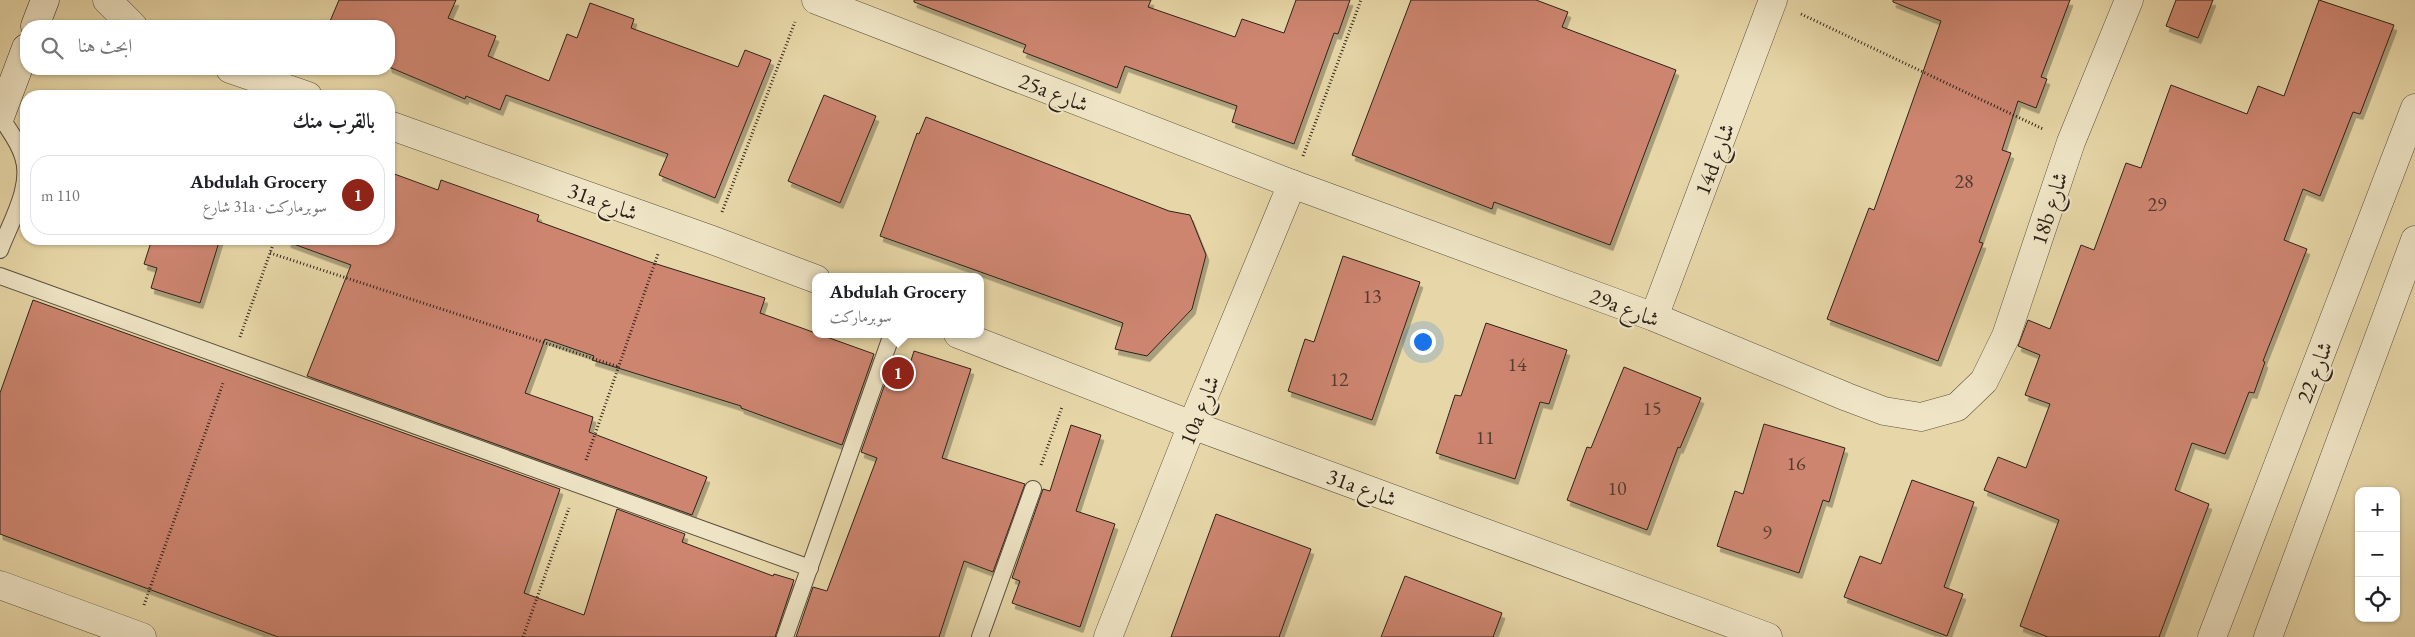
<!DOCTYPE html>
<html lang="ar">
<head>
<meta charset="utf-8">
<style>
  :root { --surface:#fff; --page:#f2f2f2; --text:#202124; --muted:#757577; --line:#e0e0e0; --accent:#8f2418 }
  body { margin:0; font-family:"EB Garamond",Amiri,serif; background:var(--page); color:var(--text); direction:rtl }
  .controls { position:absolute; right:15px; bottom:15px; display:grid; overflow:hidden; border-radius:10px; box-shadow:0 1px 4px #0004 }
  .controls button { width:45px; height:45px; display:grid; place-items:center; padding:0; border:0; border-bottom:1px solid var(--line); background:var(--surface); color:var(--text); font:25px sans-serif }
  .you { position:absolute; left:1422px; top:341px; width:18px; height:18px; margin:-12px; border:4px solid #fff; border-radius:50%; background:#1a73e8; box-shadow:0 0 0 8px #1a73e833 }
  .badge { display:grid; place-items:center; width:32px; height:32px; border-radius:50%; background:var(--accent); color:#fff; font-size:16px; font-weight:700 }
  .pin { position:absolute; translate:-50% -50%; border:2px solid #fff; box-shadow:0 1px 5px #0006 }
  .popup { position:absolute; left:812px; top:273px; width:172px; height:65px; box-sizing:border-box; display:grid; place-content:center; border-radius:10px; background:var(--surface); filter:drop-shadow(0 1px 4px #0005); font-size:16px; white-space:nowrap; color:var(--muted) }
  .popup b { font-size:19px; color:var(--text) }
  .popup::after { content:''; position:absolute; left:50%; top:100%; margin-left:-10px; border:10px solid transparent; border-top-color:var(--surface) }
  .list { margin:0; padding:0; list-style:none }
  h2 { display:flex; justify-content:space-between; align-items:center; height:65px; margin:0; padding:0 20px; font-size:21px }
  h2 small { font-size:16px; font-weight:400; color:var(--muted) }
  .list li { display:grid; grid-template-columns:32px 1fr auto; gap:15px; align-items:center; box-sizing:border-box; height:80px; margin:0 10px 10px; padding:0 10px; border:1px solid var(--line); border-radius:20px }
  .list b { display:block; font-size:19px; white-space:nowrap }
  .list p { margin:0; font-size:16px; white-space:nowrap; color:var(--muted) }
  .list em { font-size:16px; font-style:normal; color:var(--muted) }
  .icon { flex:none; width:28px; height:28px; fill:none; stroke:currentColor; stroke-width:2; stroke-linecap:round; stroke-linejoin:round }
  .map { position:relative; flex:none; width:2415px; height:637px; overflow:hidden; direction:ltr }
  .search { position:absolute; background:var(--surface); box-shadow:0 1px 4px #0004; left:20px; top:20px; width:375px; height:55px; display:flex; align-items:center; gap:12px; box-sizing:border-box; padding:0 18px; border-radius:20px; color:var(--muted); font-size:19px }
  .panel { position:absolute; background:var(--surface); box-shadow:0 1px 4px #0004; left:20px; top:90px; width:375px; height:155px; border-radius:20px; direction:rtl }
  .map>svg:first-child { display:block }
  .building { fill:#cd8570; stroke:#2d2219; filter:url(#shadow) }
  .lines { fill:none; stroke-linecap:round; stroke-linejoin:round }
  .service-casing { stroke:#5c4f3d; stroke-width:18 }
  .minor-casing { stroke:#5c4f3d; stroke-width:29 }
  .tertiary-casing { stroke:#5c4f3d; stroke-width:29 }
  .secondary-casing { stroke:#2d2219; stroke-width:29 }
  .path { stroke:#2d2219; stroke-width:3; stroke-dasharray:1 2.5; stroke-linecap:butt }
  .service { stroke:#efe5c6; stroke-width:16 }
  .minor { stroke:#efe5c6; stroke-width:28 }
  .tertiary { stroke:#efe5c6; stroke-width:28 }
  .secondary { stroke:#efe5c6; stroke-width:28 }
  .labels { text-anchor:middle; stroke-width:4; stroke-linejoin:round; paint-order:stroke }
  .number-label { font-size:20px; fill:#553b2f }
  .street-label { font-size:22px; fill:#2d2219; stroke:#efe5c6 }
</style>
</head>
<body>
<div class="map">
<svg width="2415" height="637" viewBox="0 0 2415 637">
  <defs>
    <filter id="shadow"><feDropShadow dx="3" dy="5.5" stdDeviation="0" flood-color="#0004"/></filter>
  </defs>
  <rect width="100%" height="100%" fill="#e7d7a8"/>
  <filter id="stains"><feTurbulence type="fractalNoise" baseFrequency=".004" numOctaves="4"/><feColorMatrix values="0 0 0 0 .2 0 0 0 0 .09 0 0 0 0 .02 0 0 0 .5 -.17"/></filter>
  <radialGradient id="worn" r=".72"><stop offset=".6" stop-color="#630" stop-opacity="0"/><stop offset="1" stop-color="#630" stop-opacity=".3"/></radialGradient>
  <!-- building -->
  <g class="building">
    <path d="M339 0H456L448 18 496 36 488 56 549 81 567 34 577 38 590 3 634 19 631 28 738 67 745 50 771 60 715 198 659 175 668 154 506 95 500 110 466 96 465 99 389 67V26H328Z"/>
    <path d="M914 0H1151L1148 7 1235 37 1242 19 1284 33 1296 0H1350L1338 34 1334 33 1294 144 1232 122 1237 106 1125 66 1117 88 1023 52 1026 45 914 2Z"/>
    <path d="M1411 0H1536L1568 12 1562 27 1676 70 1610 245 1494 202 1492 209 1352 155Z"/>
    <path d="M1893 0H2070L2041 77 2047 79 2036 108 2018 101 2002 150 2011 153 1979 242 1983 243 1938 361 1827 319 1869 208 1874 210 1941 21 1893 2Z"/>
    <path d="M2176 0H2213L2198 38 2166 26Z"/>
    <path d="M2319 0 2394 25 2360 114 2353 112 2320 196 2303 189 2284 240 2307 249 2263 361 2265 362 2254 393 2249 392 2225 454 2192 443 2175 490 2209 504 2159 637H2048L2020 626 2059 520 1984 490 1998 457 2026 468 2050 404 2025 395 2040 355 2018 346 2028 320 2050 329 2081 245 2094 250 2126 163 2141 168 2171 85 2247 114 2258 86 2284 96Z"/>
    <path d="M824 95 876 116 840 203 788 181Z"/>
    <path d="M926 117 1169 211 1190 215 1206 255 1192 309 1147 356 1115 349 1123 323 880 236 917 133 919 134Z"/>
    <path d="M389 172 438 190 441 180 539 215 537 221 647 261 765 298 760 313 874 354 842 445 741 408V406L592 360 594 356 545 339 525 393 593 417 589 432 707 477 692 515 307 376 351 265 288 242V239H389Z"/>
    <path d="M152 239H220L200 303 151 288 157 268 144 264Z"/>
    <path d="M1343 256 1420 282 1372 420 1288 391 1305 339 1314 342Z"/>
    <path d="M33 300 560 489 524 593 584 615 617 509 685 534 682 542 773 576 774 574 794 580 775 637H278L0 534V393Z"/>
    <path d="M1486 323 1567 350 1549 404 1540 402 1515 479 1436 453 1455 395 1461 396Z"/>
    <path d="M914 351 971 369 942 458 1025 484 993 572 964 561 939 637H796L813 587 827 591 877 458 861 452 893 361 909 367Z"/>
    <path d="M1624 367 1701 398 1680 448 1678 447 1647 530 1567 500 1587 447 1591 448Z"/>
    <path d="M1764 424 1845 448 1829 502 1823 500 1799 573 1717 546 1735 491 1743 494Z"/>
    <path d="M1071 425 1101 435 1076 511 1115 524 1080 627 1012 603 1020 581 1012 578 1043 489 1050 491Z"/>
    <path d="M1912 480 1974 502 1944 587 1963 594 1947 636 1844 597 1860 556 1881 564Z"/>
    <path d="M1216 514 1311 549 1279 637H1171Z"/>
    <path d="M1405 576 1502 613 1493 637H1381Z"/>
  </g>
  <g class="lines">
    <defs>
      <g id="service">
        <path d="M0 250C10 223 33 186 23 157 19 142 8 129 0 116"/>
        <path d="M0 276 810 568"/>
        <path d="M785 637 892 334"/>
        <path d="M980 637 1033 489"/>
      </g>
      <g id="minor">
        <path d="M107 0 133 26"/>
        <path d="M816 0 1292 184 1654 317 1847 397 1884 411 1921 417 1957 407 1984 381 2006 336 2071 142 2129 0"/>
        <path d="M230 69 308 96"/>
        <path d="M389 125 712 240 816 279"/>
        <path d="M1654 317 1773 0"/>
        <path d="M958 334 1192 425 1768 637"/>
        <path d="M0 585 142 637"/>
        <path d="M1108 637 1192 425 1292 184"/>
      </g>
      <g id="tertiary">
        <path d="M2212 637 2415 108"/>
        <path d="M2268 637 2415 240"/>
      </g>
      <g id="secondary">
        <path d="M35 26 45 0"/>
        <path d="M0 117 26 48"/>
      </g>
    </defs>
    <!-- service casing -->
    <use href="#service" class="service-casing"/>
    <!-- minor casing -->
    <use href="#minor" class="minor-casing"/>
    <!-- tertiary casing -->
    <use href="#tertiary" class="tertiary-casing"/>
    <!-- secondary casing -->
    <use href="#secondary" class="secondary-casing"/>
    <!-- path -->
    <g class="path">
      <path d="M1801 14 2043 129"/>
      <path d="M1303 156 1361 0"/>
      <path d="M722 212 795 22"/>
      <path d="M270 253 619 367"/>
      <path d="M240 337 275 239"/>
      <path d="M586 460 658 254"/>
      <path d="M1041 465 1062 407"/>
      <path d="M144 605 223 383"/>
      <path d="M523 637 569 508"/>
    </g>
    <!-- service -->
    <use href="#service" class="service"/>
    <!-- minor -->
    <use href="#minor" class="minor"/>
    <!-- tertiary -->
    <use href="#tertiary" class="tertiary"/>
    <!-- secondary -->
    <use href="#secondary" class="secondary"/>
  </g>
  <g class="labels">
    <!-- number labels -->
    <g class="number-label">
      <text x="1964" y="188">28</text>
      <text x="2157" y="211">29</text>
      <text x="1372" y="303">13</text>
      <text x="1517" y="371">14</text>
      <text x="1339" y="386">12</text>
      <text x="1652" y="415">15</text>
      <text x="1485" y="444">11</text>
      <text x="1796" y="470">16</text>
      <text x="1617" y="495">10</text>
      <text x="1767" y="539">9</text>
    </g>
    <!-- street labels -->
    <g class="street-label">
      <text transform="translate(1054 92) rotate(21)" y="8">25a شارع</text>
      <text transform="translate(1714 159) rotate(-69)" y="8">14d شارع</text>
      <text transform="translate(603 201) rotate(20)" y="8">31a شارع</text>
      <text transform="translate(2049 208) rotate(-72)" y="8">18b شارع</text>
      <text transform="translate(1625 307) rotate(21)" y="8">29a شارع</text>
      <text transform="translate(2314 372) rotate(-69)" y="8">شارع 22</text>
      <text transform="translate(1199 410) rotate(-68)" y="8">10a شارع</text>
      <text transform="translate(1362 487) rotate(20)" y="8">31a شارع</text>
    </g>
  </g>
  <rect width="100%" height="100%" filter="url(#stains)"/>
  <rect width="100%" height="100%" fill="url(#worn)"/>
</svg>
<div class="controls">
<button>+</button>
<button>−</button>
<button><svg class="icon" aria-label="locate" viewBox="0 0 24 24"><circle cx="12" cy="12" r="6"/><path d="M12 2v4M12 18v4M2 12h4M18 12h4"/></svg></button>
</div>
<div class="you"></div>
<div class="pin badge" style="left:898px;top:373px">1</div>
<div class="popup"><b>Abdulah Grocery</b>سوبرماركت</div>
<div class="search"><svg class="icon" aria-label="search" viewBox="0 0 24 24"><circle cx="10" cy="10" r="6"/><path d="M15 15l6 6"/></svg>ابحث هنا</div>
<section class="panel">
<h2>بالقرب منك<small></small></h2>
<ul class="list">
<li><span class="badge">1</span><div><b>Abdulah Grocery</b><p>سوبرماركت · 31a شارع</p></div><em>110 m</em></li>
</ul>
</section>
</div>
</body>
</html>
